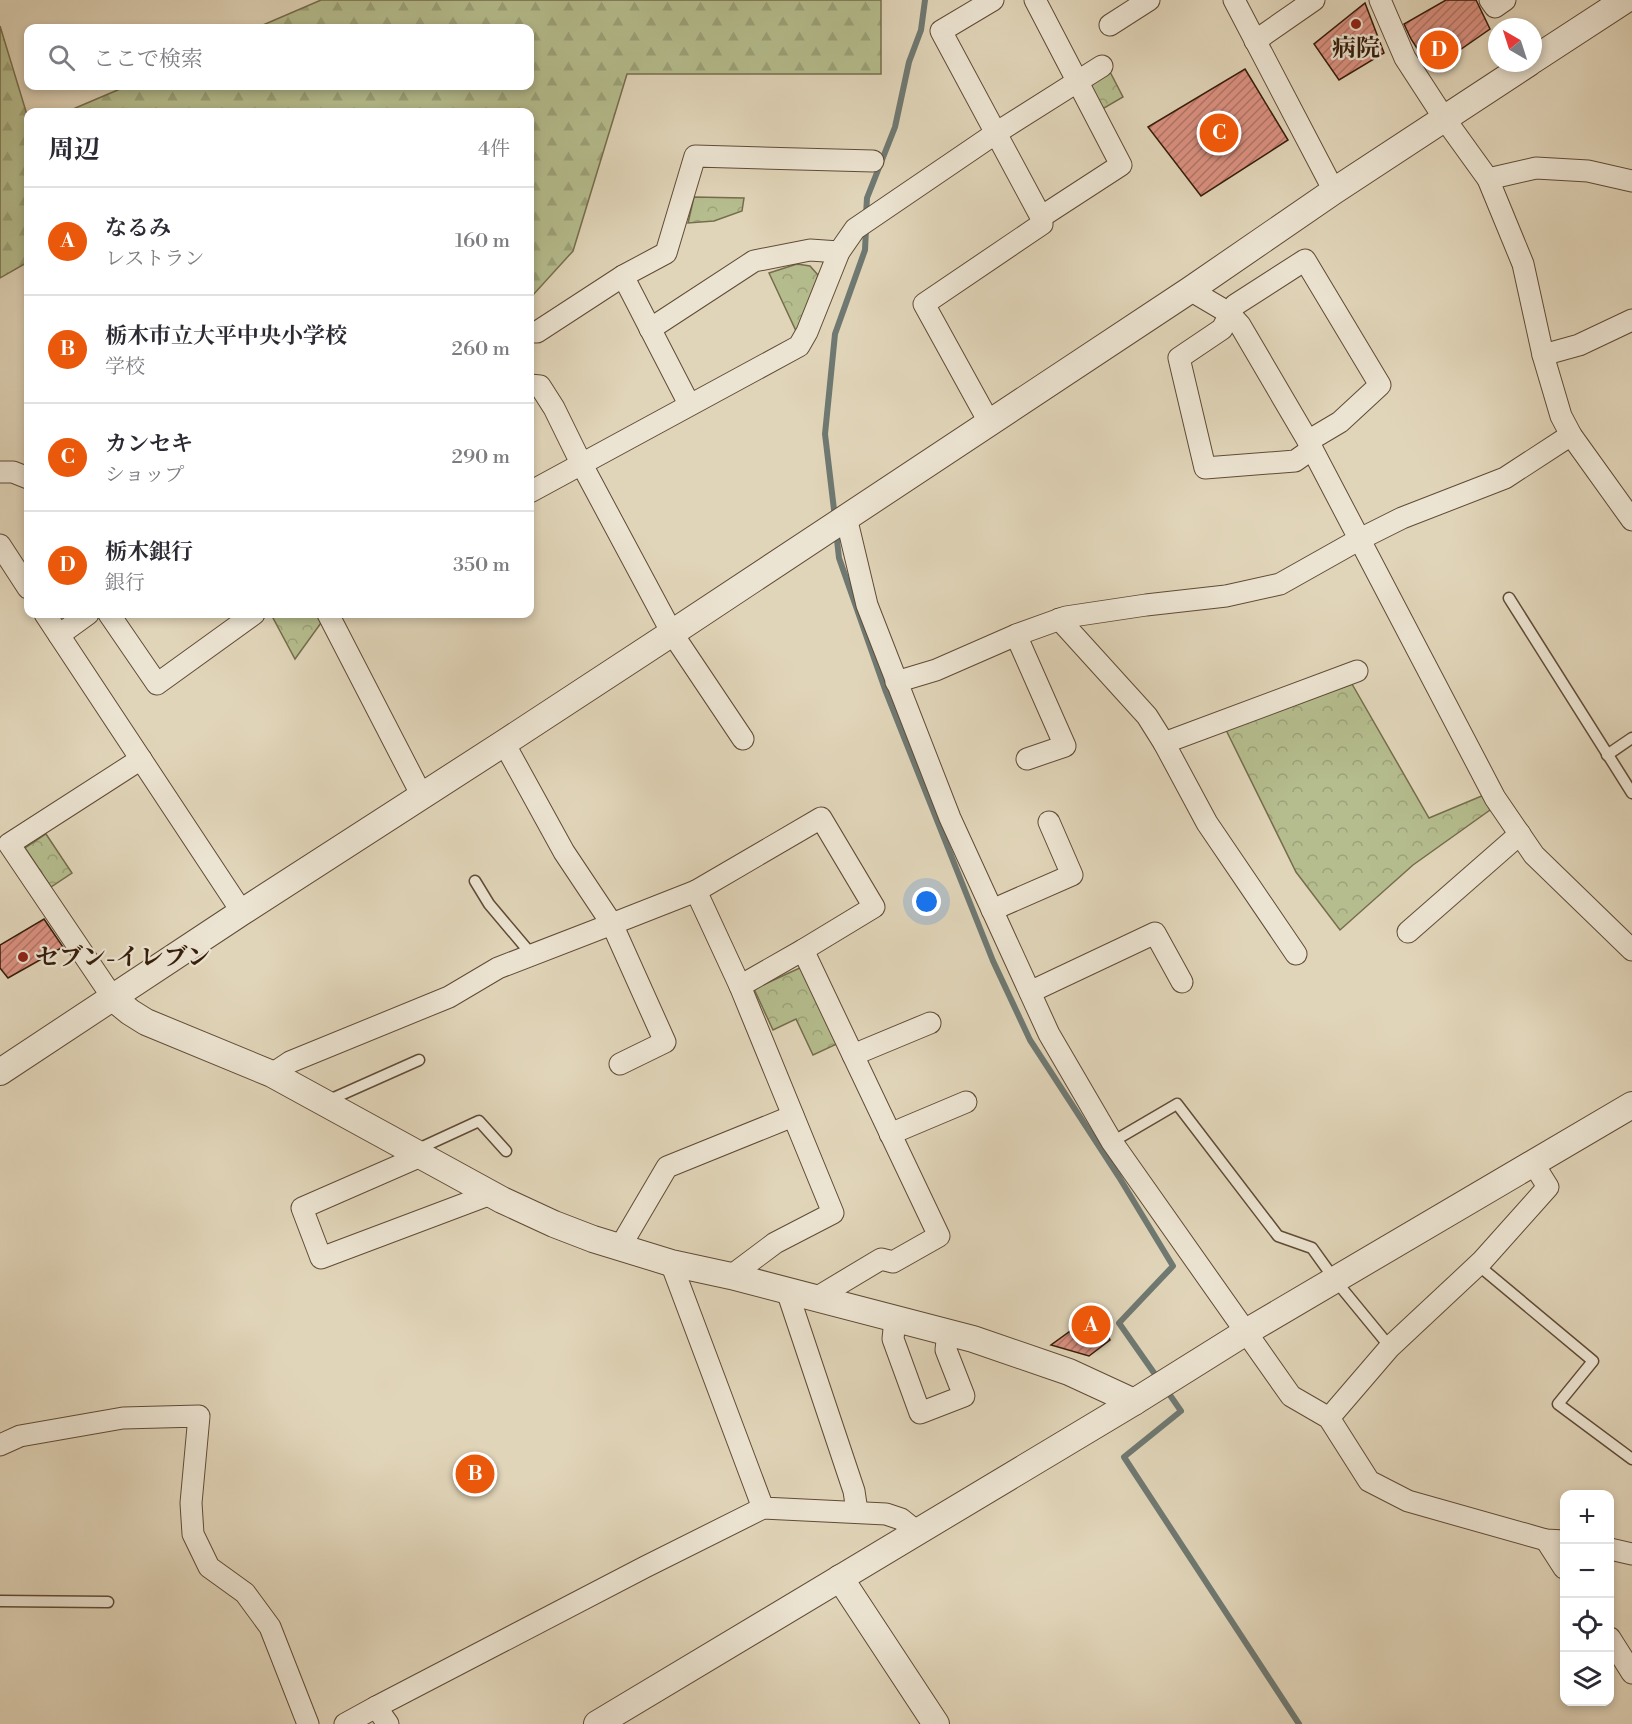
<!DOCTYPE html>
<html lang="ja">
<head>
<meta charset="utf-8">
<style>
  :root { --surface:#fff; --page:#f2f2f3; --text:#2b2b33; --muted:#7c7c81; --line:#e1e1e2; --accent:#ea580c }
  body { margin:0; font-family:"Libre Bodoni","Noto Serif JP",serif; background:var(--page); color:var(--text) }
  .controls { position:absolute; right:18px; bottom:18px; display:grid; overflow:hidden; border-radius:12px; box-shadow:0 3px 9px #0003 }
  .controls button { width:54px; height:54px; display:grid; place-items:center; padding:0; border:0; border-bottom:2px solid var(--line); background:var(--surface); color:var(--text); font:30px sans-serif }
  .compass { position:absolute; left:1488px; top:18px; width:54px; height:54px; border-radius:50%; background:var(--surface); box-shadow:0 3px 9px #0003; rotate:321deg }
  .you { position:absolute; left:927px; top:902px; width:21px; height:21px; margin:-15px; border:4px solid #fff; border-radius:50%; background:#1a73e8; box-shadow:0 0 0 9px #1a73e833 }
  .badge { display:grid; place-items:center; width:39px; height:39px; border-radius:50%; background:var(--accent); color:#fff; font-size:20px; font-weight:700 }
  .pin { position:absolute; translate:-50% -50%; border:3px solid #fff; box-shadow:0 2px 6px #0006 }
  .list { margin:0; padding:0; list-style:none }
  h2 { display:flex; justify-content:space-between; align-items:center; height:78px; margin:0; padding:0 24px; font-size:26px }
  h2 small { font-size:20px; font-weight:400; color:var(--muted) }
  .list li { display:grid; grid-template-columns:39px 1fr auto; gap:18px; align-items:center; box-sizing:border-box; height:108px; padding:0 24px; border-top:2px solid var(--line) }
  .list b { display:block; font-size:22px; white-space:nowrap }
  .list p { margin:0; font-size:20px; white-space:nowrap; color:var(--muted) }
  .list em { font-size:20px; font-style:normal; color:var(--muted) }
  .icon { flex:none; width:33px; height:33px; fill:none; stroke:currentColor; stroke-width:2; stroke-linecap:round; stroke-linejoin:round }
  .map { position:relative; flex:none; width:1632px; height:1724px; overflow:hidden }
  .search { position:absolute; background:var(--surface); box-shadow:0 3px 9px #0003; left:24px; top:24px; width:510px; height:66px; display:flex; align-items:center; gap:15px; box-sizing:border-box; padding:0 21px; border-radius:12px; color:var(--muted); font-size:22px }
  .panel { position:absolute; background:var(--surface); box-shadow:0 3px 9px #0003; left:24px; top:108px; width:510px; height:510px; border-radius:12px }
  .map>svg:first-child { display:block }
  .forest { fill:url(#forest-firs); stroke:#756d4c; stroke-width:1.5 }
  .park { fill:url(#park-crowns); stroke:#756d4c; stroke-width:1.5 }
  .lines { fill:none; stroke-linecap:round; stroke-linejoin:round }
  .stream { stroke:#6f7972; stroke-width:6 }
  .building { fill:url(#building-hatch); stroke:#351d0b; stroke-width:1.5 }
  .service-casing { stroke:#604b36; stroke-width:13 }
  .minor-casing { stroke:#604b36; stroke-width:23 }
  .tertiary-casing { stroke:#604b36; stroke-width:28 }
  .service { stroke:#ece4d2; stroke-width:10 }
  .minor { stroke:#ece4d2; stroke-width:21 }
  .tertiary { stroke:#ece4d2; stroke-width:26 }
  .poi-dot { fill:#8f2418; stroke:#ece4d2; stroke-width:2 }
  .labels { text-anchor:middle; stroke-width:4.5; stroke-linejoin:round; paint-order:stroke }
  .poi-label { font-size:24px; font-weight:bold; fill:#351d0b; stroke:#ece4d2 }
</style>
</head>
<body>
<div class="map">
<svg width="1632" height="1724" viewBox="0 0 1632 1724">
  <defs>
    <pattern id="forest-firs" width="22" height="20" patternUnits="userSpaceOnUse" patternTransform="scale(1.5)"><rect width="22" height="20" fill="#b5bd8e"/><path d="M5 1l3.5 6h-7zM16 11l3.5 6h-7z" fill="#9ca279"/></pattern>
    <pattern id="park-crowns" width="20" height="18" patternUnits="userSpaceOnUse" patternTransform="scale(1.5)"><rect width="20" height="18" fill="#b5bd8e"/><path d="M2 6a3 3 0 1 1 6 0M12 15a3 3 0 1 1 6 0" fill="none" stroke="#9ca279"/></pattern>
    <pattern id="building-hatch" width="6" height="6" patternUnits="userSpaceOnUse" patternTransform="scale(1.5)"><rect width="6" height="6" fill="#db9181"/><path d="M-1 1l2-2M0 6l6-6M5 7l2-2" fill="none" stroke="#b27668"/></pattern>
  </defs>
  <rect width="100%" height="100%" fill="#e1d5b9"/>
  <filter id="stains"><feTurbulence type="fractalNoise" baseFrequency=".00333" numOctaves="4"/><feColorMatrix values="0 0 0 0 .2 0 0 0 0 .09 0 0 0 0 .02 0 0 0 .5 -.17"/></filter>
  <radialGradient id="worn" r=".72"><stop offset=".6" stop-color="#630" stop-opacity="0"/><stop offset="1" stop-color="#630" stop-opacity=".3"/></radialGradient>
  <!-- forest -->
  <g class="forest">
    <path d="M321 0H881V74H627L573 251 533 295 530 294V112H66L127 86H530V28H256Z"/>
    <path d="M0 26 28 118V262L0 278Z"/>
  </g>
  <!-- park -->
  <g class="park">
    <path d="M1108 68 1123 97 1099 111 1085 82Z"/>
    <path d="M694 197 744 198 742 211 714 221 688 223Z"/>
    <path d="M797 264 810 266 818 275 815 288 797 333 769 273Z"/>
    <path d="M276 614H322L326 616 295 659 272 616Z"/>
    <path d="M1352 684 1429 818 1484 795 1490 810 1413 865 1340 930 1296 872 1226 730Z"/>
    <path d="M46 834 72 873 51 887 25 848Z"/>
    <path d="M804 966 839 1043 813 1055 796 1019 773 1030 754 989Z"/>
  </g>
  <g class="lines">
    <!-- stream -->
    <g class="stream">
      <path d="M866 215 867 198 895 127 909 62 921 30 925 0"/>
      <path d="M835 518 825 434 835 334 865 250 866 228"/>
      <path d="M836 531 839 558 886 692 993 961 1030 1040 1119 1177 1173 1266 1119 1323 1159 1380"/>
      <path d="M1165 1388 1181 1411 1124 1457 1299 1724"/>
    </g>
  </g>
  <!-- building -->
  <g class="building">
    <path d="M1446 0H1476L1490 29 1431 70 1411 39 1404 24Z"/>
    <path d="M1365 3 1384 53 1339 80 1314 44Z"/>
    <path d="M1245 69 1288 140 1201 196 1148 127Z"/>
    <path d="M44 919 63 947 8 978 0 968V945Z"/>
    <path d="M1098 1311 1110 1340 1089 1356 1051 1345Z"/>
  </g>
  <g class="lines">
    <defs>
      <g id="service">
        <path d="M1509 598 1632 793"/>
        <path d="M1607 755 1632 738"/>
        <path d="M475 881 489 904 532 955"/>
        <path d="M327 1101 419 1060"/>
        <path d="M1112 1142 1177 1104 1278 1236 1312 1248 1335 1280 1390 1347"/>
        <path d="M416 1150 479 1121 506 1151"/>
        <path d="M1478 1265 1593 1361 1558 1404 1632 1459"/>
        <path d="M0 1601 108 1602"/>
      </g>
      <g id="minor">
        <path d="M1035 0 1121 165 1041 217"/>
        <path d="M1234 0 1334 191"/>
        <path d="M1380 0 1405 58 1444 118 1488 179 1523 264 1543 355 1561 416 1571 435 1632 520"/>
        <path d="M1490 0 1495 7 1505 0"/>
        <path d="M1110 25 1149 0"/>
        <path d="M1255 41 1314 0"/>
        <path d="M1488 179 1536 168 1588 171 1632 181"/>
        <path d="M1190 290 1229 313 1240 325 1308 441 1495 798 1534 855 1632 950"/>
        <path d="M650 329 754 261 810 250 839 252"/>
        <path d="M530 332H537L623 276"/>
        <path d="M1543 355 1579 345 1632 320"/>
        <path d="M530 385 540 386 554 408 581 463 672 633 743 739"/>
        <path d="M689 404 623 276 666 253 695 156 873 161"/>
        <path d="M989 422 924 304 1042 224 1041 217 941 31 993 0"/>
        <path d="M1308 441 1340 422 1380 385 1305 260 1235 305 1222 329 1179 358 1205 468 1295 461 1312 449"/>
        <path d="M0 472H13L28 478"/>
        <path d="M530 492 799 346 807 332 839 252 855 229 996 133 1102 66"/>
        <path d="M846 517 867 605 950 818 1049 1034 1112 1142 1291 1396 1329 1418 1369 1481 1408 1501 1546 1540 1564 1541"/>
        <path d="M0 545 28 588"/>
        <path d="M45 614 242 912"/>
        <path d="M109 614 157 684 254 614"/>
        <path d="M328 614 422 796"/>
        <path d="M1059 619 1147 716 1164 743 1207 823 1296 954"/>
        <path d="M59 635 88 614"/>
        <path d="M1016 635 1065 746 1027 759"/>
        <path d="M896 682 936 670 1016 635 1066 617 1146 605 1226 596 1280 584 1360 539 1402 518 1505 478 1571 435"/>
        <path d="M504 743 564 852 612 924 696 891 740 986 833 1213 775 1243 731 1276"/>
        <path d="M1164 743 1357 671"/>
        <path d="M696 891 821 818 874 907 803 950"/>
        <path d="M992 910 1072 875 1049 822"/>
        <path d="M1408 932 1520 834"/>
        <path d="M740 986 803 950 939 1236 893 1262 881 1259 816 1298"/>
        <path d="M1030 992 1155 933 1182 982"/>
        <path d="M113 998 9 844 141 759"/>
        <path d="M853 1055 930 1023"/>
        <path d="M272 1074 290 1062 449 997 498 968 612 924 665 1042 620 1064"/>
        <path d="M890 1134 966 1102"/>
        <path d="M421 1156 302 1208 321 1258 491 1194"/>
        <path d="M620 1247 667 1167 793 1116"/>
        <path d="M671 1263 763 1508 886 1514 901 1519 916 1531"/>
        <path d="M787 1291 854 1491 857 1511"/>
        <path d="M895 1319 893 1339 920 1413 964 1396 946 1350 948 1332"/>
        <path d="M1329 1418 1390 1347 1482 1261 1548 1187 1533 1163"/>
        <path d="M0 1445 20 1436 123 1418 199 1416 191 1503 193 1534 209 1567 245 1593 270 1627 308 1724"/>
        <path d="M1546 1540 1564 1568"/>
        <path d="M1610 1549 1632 1554"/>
        <path d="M1610 1638 1632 1673"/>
        <path d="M345 1724 376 1707"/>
        <path d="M388 1724 376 1707 645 1567 763 1508"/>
      </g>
      <g id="tertiary">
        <path d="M1533 60 1625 0"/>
        <path d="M113 998 130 1012 146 1022 272 1074 502 1200 554 1224 593 1239 671 1263 731 1276 973 1339 1069 1372 1134 1402"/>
        <path d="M0 1072 242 912 504 743 672 633 1190 290 1334 191 1529 63"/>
        <path d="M840 1578 936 1724"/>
        <path d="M597 1724 1134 1402 1246 1332 1632 1105"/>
      </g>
    </defs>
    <!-- service casing -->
    <use href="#service" class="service-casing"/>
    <!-- minor casing -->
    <use href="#minor" class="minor-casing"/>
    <!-- tertiary casing -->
    <use href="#tertiary" class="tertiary-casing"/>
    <!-- service -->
    <use href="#service" class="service"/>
    <!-- minor -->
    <use href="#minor" class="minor"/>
    <!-- tertiary -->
    <use href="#tertiary" class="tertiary"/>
  </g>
  <!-- markers -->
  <g class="poi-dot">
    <circle cx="1356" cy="24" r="6"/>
    <circle cx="23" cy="957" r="6"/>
  </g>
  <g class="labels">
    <!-- poi labels -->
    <g class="poi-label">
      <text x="1356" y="56">病院</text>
      <text x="35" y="965" text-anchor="start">セブン-イレブン</text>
    </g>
  </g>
  <rect width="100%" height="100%" filter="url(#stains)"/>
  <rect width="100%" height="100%" fill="url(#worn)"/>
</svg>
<div class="controls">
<button>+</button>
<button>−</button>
<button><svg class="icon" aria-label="locate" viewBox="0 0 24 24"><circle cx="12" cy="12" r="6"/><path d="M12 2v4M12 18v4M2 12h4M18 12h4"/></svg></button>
<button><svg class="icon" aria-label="layers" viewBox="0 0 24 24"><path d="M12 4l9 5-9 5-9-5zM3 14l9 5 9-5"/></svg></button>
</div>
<svg class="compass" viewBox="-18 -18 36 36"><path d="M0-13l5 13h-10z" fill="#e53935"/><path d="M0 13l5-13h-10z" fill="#7c7c81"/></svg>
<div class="you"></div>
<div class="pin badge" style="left:1091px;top:1325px">A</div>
<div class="pin badge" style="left:475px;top:1474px">B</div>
<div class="pin badge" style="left:1219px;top:133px">C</div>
<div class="pin badge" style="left:1439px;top:50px">D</div>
<div class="search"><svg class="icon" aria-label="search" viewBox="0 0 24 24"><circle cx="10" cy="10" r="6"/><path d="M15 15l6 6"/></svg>ここで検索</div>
<section class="panel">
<h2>周辺<small>4件</small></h2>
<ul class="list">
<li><span class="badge">A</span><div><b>なるみ</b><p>レストラン</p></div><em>160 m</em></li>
<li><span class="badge">B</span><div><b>栃木市立大平中央小学校</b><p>学校</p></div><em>260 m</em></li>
<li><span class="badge">C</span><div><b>カンセキ</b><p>ショップ</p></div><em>290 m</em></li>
<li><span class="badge">D</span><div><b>栃木銀行</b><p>銀行</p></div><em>350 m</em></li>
</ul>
</section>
</div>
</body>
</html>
